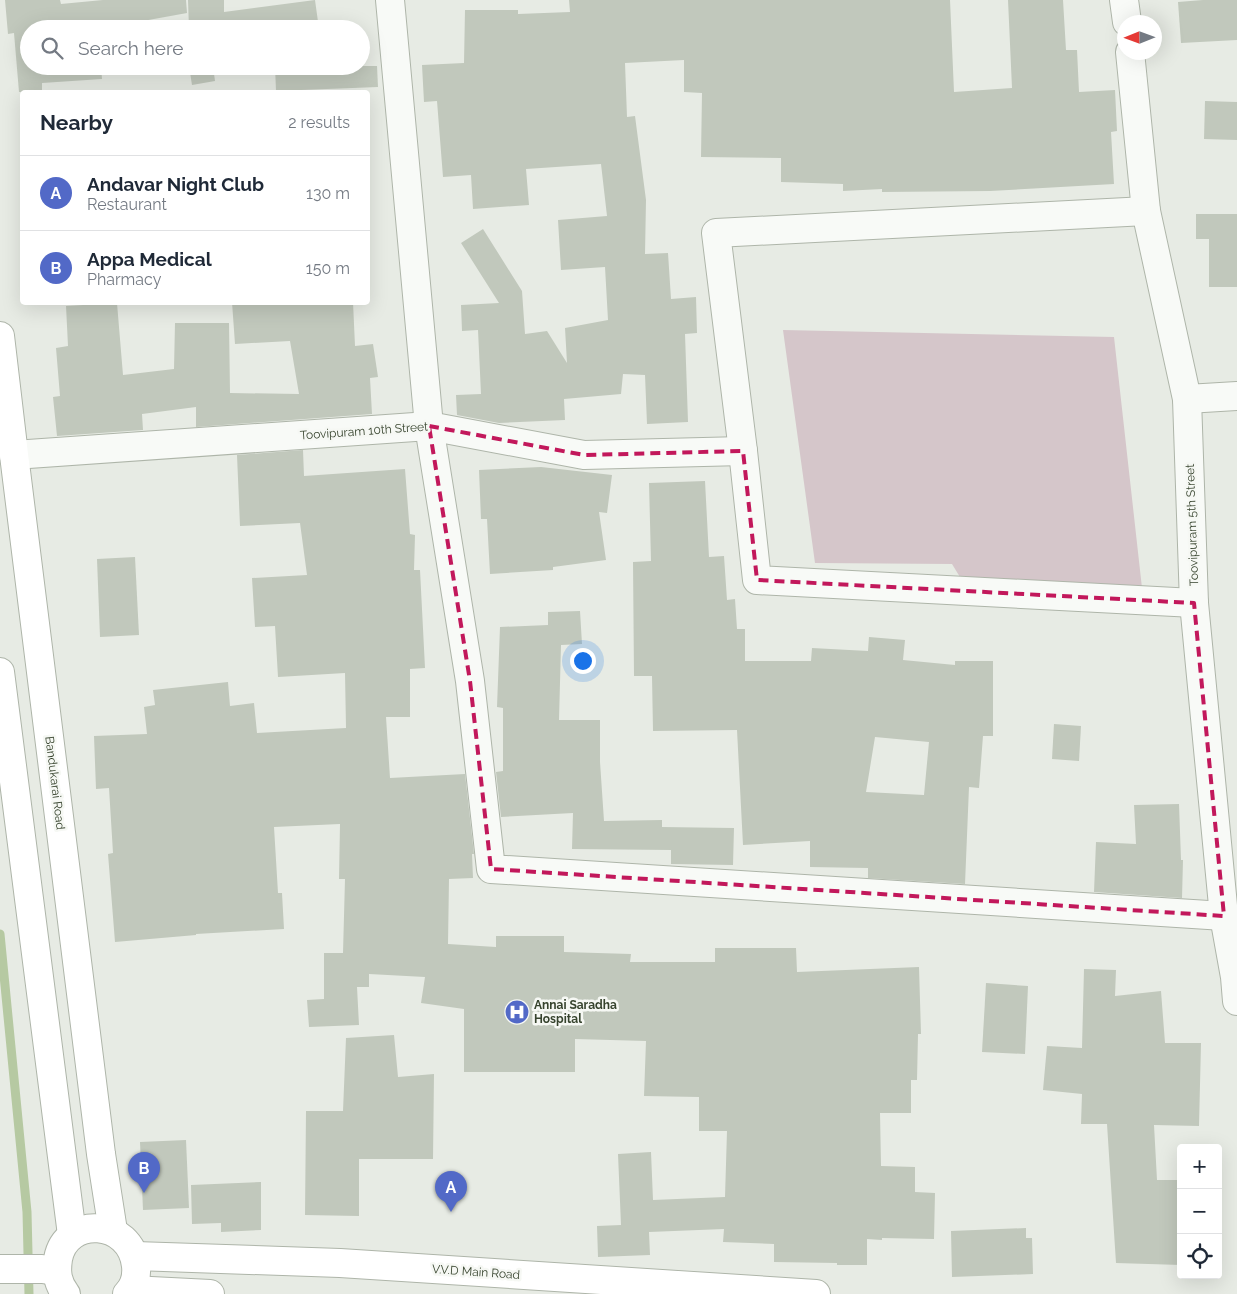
<!DOCTYPE html>
<html lang="en">
<head>
<meta charset="utf-8">
<style>
  :root { --surface:#fff; --page:#f6f6f7; --text:#1f2937; --muted:#747a83; --line:#e0e1e3; --accent:#5269c7 }
  body { margin:0; font-family:Raleway,sans-serif; background:var(--page); color:var(--text) }
  .controls { position:absolute; right:15px; bottom:15px; display:grid; overflow:hidden; border-radius:5px; box-shadow:0 5px 20px #0002 }
  .controls button { width:45px; height:45px; display:grid; place-items:center; padding:0; border:0; border-bottom:1px solid var(--line); background:var(--surface); color:var(--text); font:25px sans-serif }
  .compass { position:absolute; left:1117px; top:15px; width:45px; height:45px; border-radius:50%; background:var(--surface); box-shadow:0 5px 20px #0002; rotate:269deg }
  .you { position:absolute; left:582px; top:660px; width:18px; height:18px; margin:-12px; border:4px solid #fff; border-radius:50%; background:#1a73e8; box-shadow:0 0 0 8px #1a73e833 }
  .badge { display:grid; place-items:center; width:32px; height:32px; border-radius:50%; background:var(--accent); color:#fff; font-size:16px; font-weight:700 }
  .pin { position:absolute; translate:-50% -41px; filter:drop-shadow(0 1px 2px #0008) }
  .pin::after { content:''; position:absolute; top:26px; width:18px; height:15px; background:inherit; clip-path:polygon(0 0,100% 0,50% 100%) }
  .list { margin:0; padding:0; list-style:none }
  h2 { display:flex; justify-content:space-between; align-items:center; height:65px; margin:0; padding:0 20px; font-size:21px }
  h2 small { font-size:16px; font-weight:400; color:var(--muted) }
  .list li { display:grid; grid-template-columns:32px 1fr auto; gap:15px; align-items:center; box-sizing:border-box; height:75px; padding:0 20px; border-top:1px solid var(--line) }
  .list b { display:block; font-size:19px; white-space:nowrap }
  .list p { margin:0; font-size:16px; white-space:nowrap; color:var(--muted) }
  .list em { font-size:16px; font-style:normal; color:var(--muted) }
  .icon { flex:none; width:28px; height:28px; fill:none; stroke:currentColor; stroke-width:2; stroke-linecap:round; stroke-linejoin:round }
  .map { position:relative; flex:none; width:1237px; height:1294px; overflow:hidden }
  .search { position:absolute; background:var(--surface); box-shadow:0 5px 20px #0002; left:20px; top:20px; width:350px; height:55px; display:flex; align-items:center; gap:12px; box-sizing:border-box; padding:0 18px; border-radius:28px; color:var(--muted); font-size:19px }
  .panel { position:absolute; background:var(--surface); box-shadow:0 5px 20px #0002; left:20px; top:90px; width:350px; height:215px; border-radius:5px }
  .map>svg:first-child { display:block }
  .green { fill:#d5c6ca }
  .lines { fill:none; stroke-linecap:round; stroke-linejoin:round }
  .stream { stroke:#b6c9a2; stroke-width:9 }
  .building { fill:#c1c8bc; fill-rule:evenodd }
  .minor-casing { stroke:#aeb5a9; stroke-width:30 }
  .secondary-casing { stroke:#aeb5a9; stroke-width:30 }
  .minor { stroke:#f8faf7; stroke-width:28 }
  .secondary { stroke:#fff; stroke-width:28 }
  .marked { fill:none; stroke:#c2185b; stroke-width:4; stroke-dasharray:10 6; stroke-linejoin:round }
  .labels { text-anchor:middle; stroke-width:5; stroke-linejoin:round; paint-order:stroke }
  .street-label { font-size:12px; fill:#36432d; stroke:#f6f8f4 }
  .poi-label { font-size:12px; font-weight:bold; fill:#36432d; stroke:#f6f8f4; text-anchor:start }
</style>
</head>
<body>
<div class="map">
<svg width="1237" height="1294" viewBox="0 0 1237 1294">
  <rect width="100%" height="100%" fill="#e7ebe4"/>
  <!-- green -->
  <path class="green" d="M783 330 1114 337 1142 588 963 582 952 564 815 563Z"/>
  <g class="lines">
    <!-- stream -->
    <path class="stream" d="M0 934 27 1212 29 1294"/>
  </g>
  <!-- building -->
  <g class="building">
    <path d="M5 0H60L61 4 103 0H186L187 13 99 29H29V66H101L102 79 42 83V92H19L14 33 8 34Z"/>
    <path d="M188 0H224V12L315 0 319 29H189Z"/>
    <path d="M569 0H950L954 92 1012 88 1008 0H1063L1066 50H1077L1079 92 1115 90 1117 131 1111 132 1114 184 990 191 882 192V189L843 191V184L781 182V158L701 157 702 93 684 92V60L625 63 627 117 635 116 646 200 645 254 668 253 671 299 696 297 697 333 685 334 688 422 647 424 645 375 623 374 621 394 564 399 565 420 499 423 457 415 456 395 481 394 478 330 462 331 461 305 499 303 461 243 483 229 522 291 525 334 547 331 567 363 565 328 608 320 605 267 561 270 558 220 607 216 601 164 526 169 529 205 473 209 471 175 443 177 437 101 424 102 422 65 464 63 465 10H518V14L570 12Z"/>
    <path d="M1203 0H1237V40L1181 43 1178 2Z"/>
    <path d="M189 66H213L215 81 192 85Z"/>
    <path d="M275 66H377L378 87 276 91Z"/>
    <path d="M1205 101 1237 102V140L1204 139Z"/>
    <path d="M1196 214H1237V287H1209V239H1196Z"/>
    <path d="M232 302H353L355 346 373 344 378 377 370 378 372 414 196 427V407L142 414 143 430 57 436 53 397 60 396 56 348 68 346 66 306 117 303 123 375 174 369 175 323H229L230 393 299 394 290 341 235 344Z"/>
    <path d="M303 450 304 476 405 469 410 534 415 535 414 570H420L425 668 410 669V717H386L390 778 465 774 474 854H472L473 878 449 879 448 944 496 947V936H564V952L631 954 630 962H715V948H796L797 972 919 967 921 1034H918L917 1080H911V1113H880L881 1166 915 1167V1192L935 1193 934 1239 882 1238V1240L867 1239V1265H837V1263L774 1262V1244L723 1242 724 1229 649 1232 650 1255 598 1257 597 1226 621 1225 618 1154 651 1152 653 1200 725 1197 727 1131H699V1097L644 1096 646 1041 575 1039V1072H464V1009L421 1003 425 977 369 974V987H357L359 1025 309 1027 307 1000 324 999V953H343L345 879H339L340 824 274 827 278 893H282L284 929 196 934V935L115 942 108 854 113 853 109 788 96 789 94 736 147 734 144 707 155 705 153 690 228 682 230 706 254 703 257 733 346 728 345 673 278 677 275 626 255 627 252 578 307 575 300 523 240 526 237 455Z"/>
    <path d="M541 467 612 475 607 513 599 512 606 560 553 567V570L490 574 487 519H481L479 470Z"/>
    <path d="M705 481 709 557 724 556 727 600 735 599 737 629H745V661H811L812 648 868 651 869 637 905 640 903 660 955 665V661H993V736H983L979 788 969 787 965 884 868 878V868L810 867V841L743 845 737 730 653 731 652 676H634L633 562 651 561 649 483ZM875 737 929 742 924 795 866 792Z"/>
    <path d="M135 557 139 635 100 637 97 559Z"/>
    <path d="M580 611 582 644 561 645 559 720H600V762L604 821 662 820V827L734 828 733 865 671 864V850L572 849 573 813 501 817 496 772 503 771V708L497 707 500 627 548 625V612Z"/>
    <path d="M1054 724 1081 726 1079 761 1052 759Z"/>
    <path d="M1179 804 1181 860H1183L1182 898 1094 892 1096 842 1136 844 1134 805Z"/>
    <path d="M1084 969 1116 970 1115 996 1161 991 1165 1043H1201L1199 1126 1154 1125 1157 1180H1181V1265L1116 1263 1107 1124H1081L1082 1094 1043 1090 1047 1046 1082 1048Z"/>
    <path d="M986 983 1028 986 1025 1054 982 1052Z"/>
    <path d="M394 1035 398 1077 434 1074 433 1159H359V1216L305 1215 306 1111H343L346 1038Z"/>
    <path d="M186 1140 189 1208 143 1210 140 1142Z"/>
    <path d="M261 1182V1230L221 1232V1223L192 1224 191 1185Z"/>
    <path d="M1026 1228V1238H1032L1033 1274 952 1277 951 1231Z"/>
  </g>
  <g class="lines">
    <defs>
      <g id="minor">
        <path d="M390 0 429 426 470 681 491 869 1224 916"/>
        <path d="M1124 0 1127 22"/>
        <path d="M1130 52 1146 211 1187 399 1194 603 1224 916 1235 977 1237 1001"/>
        <path d="M1146 211 716 233 743 451 757 580 1194 603"/>
        <path d="M1187 399 1237 396"/>
        <path d="M14 455 429 426 584 455 743 451"/>
      </g>
      <g id="secondary">
        <path d="M0 336 14 455 101 1154 113 1231"/>
        <path d="M0 672 72 1235"/>
        <path d="M135 1256 340 1263 816 1294"/>
        <path d="M0 1269H42L56 1271"/>
        <path d="M131 1290 210 1294"/>
        <path d="M66 1294C57 1283 56 1272 58 1259 66 1215 131 1219 136 1266 137 1276 134 1287 127 1294"/>
      </g>
    </defs>
    <!-- minor casing -->
    <use href="#minor" class="minor-casing"/>
    <!-- secondary casing -->
    <use href="#secondary" class="secondary-casing"/>
    <!-- minor -->
    <use href="#minor" class="minor"/>
    <!-- secondary -->
    <use href="#secondary" class="secondary"/>
  </g>
  <!-- marked area -->
  <path class="marked" d="M429 426 584 455 743 451 757 580 1194 603 1224 916 491 869 470 681Z"/>
  <!-- icons -->
  <defs>
    <symbol id="hospital-disc" viewBox="-11 -11 22 22"><circle r="9.5" fill="#5269c7" stroke="#f6f8f4"/><path d="M-5-5h3v3.5h4V-5h3V5h-3V1.5h-4V5h-3Z" fill="#fff"/></symbol>
  </defs>
  <g fill-rule="evenodd">
    <use href="#hospital-disc" x="503" y="998" width="28" height="28"/>
  </g>
  <g class="labels">
    <!-- street labels -->
    <g class="street-label">
      <text transform="translate(364 431) rotate(-4)" y="4">Toovipuram 10th Street</text>
      <text transform="translate(1192 525) rotate(-92)" y="4">Toovipuram 5th Street</text>
      <text transform="translate(55 783) rotate(83)" y="4">Bandukarai Road</text>
      <text transform="translate(476 1272) rotate(4)" y="4">V.V.D Main Road</text>
    </g>
    <!-- poi labels -->
    <g class="poi-label">
      <text x="534" y="1009">Annai Saradha<tspan x="534" dy="14">Hospital</tspan></text>
    </g>
  </g>
</svg>
<div class="controls">
<button>+</button>
<button>−</button>
<button><svg class="icon" aria-label="locate" viewBox="0 0 24 24"><circle cx="12" cy="12" r="6"/><path d="M12 2v4M12 18v4M2 12h4M18 12h4"/></svg></button>
</div>
<svg class="compass" viewBox="-18 -18 36 36"><path d="M0-13l5 13h-10z" fill="#e53935"/><path d="M0 13l5-13h-10z" fill="#747a83"/></svg>
<div class="you"></div>
<div class="pin badge" style="left:451px;top:1212px">A</div>
<div class="pin badge" style="left:144px;top:1193px">B</div>
<div class="search"><svg class="icon" aria-label="search" viewBox="0 0 24 24"><circle cx="10" cy="10" r="6"/><path d="M15 15l6 6"/></svg>Search here</div>
<section class="panel">
<h2>Nearby<small>2 results</small></h2>
<ul class="list">
<li><span class="badge">A</span><div><b>Andavar Night Club</b><p>Restaurant</p></div><em>130 m</em></li>
<li><span class="badge">B</span><div><b>Appa Medical</b><p>Pharmacy</p></div><em>150 m</em></li>
</ul>
</section>
</div>
</body>
</html>
